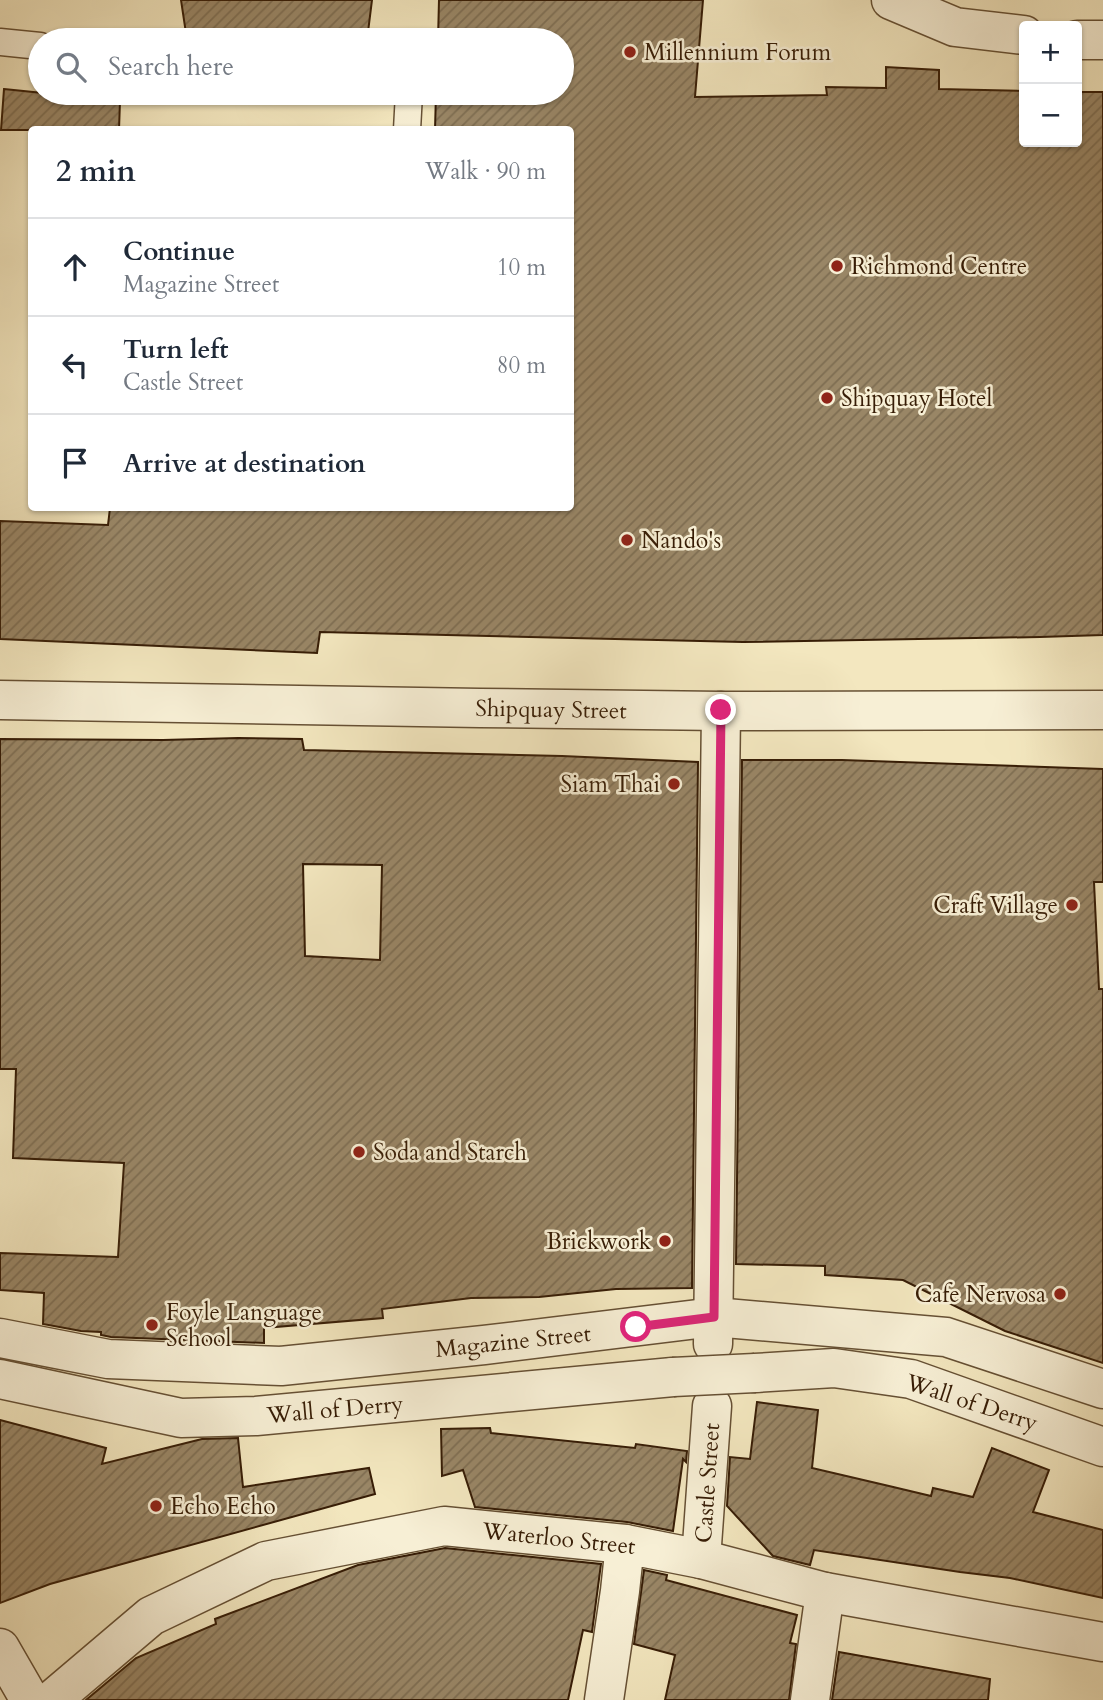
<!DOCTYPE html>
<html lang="en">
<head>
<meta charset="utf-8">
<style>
  :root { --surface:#fff; --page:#f6f6f7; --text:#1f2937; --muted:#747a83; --line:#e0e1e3 }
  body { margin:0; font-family:Cardo,serif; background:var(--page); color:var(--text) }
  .controls { position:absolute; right:21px; top:21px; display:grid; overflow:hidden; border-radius:7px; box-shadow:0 2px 5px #0004 }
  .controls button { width:63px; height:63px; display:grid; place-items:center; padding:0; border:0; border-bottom:2px solid var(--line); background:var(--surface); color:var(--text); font:35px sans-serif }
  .stop { position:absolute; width:21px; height:21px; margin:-16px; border:5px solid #db2777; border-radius:50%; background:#fff }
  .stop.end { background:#db2777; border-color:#fff; box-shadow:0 2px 7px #0008 }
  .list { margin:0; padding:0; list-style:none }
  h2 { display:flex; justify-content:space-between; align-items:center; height:91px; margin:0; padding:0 28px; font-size:30px }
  h2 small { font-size:23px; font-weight:400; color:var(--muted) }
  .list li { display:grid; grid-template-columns:46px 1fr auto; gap:21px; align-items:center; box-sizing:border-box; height:98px; padding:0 28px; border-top:2px solid var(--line) }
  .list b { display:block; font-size:26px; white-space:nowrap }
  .list p { margin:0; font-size:23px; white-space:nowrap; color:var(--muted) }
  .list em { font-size:23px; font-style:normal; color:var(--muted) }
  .icon { flex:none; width:38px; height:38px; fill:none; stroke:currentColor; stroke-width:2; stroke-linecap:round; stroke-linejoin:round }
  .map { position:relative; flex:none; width:1103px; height:1700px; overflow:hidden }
  .search { position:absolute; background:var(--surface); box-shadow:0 2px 5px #0004; left:28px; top:28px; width:546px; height:77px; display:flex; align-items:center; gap:18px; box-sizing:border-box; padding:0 24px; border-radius:38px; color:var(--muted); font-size:26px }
  .panel { position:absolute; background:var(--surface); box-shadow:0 2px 5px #0004; left:28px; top:126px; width:546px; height:385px; border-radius:7px }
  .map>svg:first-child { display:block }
  .building { fill:url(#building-hatch); stroke:#371d06; stroke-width:2; fill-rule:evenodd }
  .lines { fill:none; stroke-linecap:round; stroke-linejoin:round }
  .service-casing { stroke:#665034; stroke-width:29 }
  .pedestrian-casing { stroke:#665034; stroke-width:41 }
  .minor-casing { stroke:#665034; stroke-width:41 }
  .tertiary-casing { stroke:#665034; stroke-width:41 }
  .service { stroke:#f7efd5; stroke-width:26 }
  .pedestrian { stroke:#f7efd5; stroke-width:38 }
  .minor { stroke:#f7efd5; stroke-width:38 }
  .tertiary { stroke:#f7efd5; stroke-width:38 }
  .pedestrian-bridge-casing { stroke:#665034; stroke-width:41; stroke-linecap:butt }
  .pedestrian-bridge { stroke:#f7efd5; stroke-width:38 }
  .route { stroke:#db2777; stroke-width:9 }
  .poi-dot { fill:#8f2418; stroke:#f7efd5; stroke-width:2.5 }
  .labels { text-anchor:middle; stroke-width:5; stroke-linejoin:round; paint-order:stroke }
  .poi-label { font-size:23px; fill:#371d06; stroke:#f7efd5; text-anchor:start }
  .street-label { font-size:23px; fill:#371d06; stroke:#f7efd5 }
</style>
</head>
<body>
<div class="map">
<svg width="1103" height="1700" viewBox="0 0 1103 1700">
  <defs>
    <pattern id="building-hatch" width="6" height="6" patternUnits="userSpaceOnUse" patternTransform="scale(1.75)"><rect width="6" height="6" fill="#998666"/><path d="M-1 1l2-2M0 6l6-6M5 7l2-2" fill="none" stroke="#7e6d52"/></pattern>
  </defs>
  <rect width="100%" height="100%" fill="#f3e7bf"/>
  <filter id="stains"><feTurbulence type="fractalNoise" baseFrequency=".00286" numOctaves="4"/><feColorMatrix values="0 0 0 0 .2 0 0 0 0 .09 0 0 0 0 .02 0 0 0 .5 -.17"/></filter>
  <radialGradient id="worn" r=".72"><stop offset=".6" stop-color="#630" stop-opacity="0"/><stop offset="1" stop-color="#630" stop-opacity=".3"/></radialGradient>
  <!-- building -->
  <g class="building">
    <path d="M181 0H372L367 40H187Z"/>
    <path d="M439 0H703L695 97 827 95 826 87 886 88V67L939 70V89L1024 91V142H1077V92H1103V635L1040 637 743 642 320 632 317 653 0 639V521L108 525 110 508H570V130H435L436 93H562V40H438Z"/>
    <path d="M4 89 120 101 119 130H1Z"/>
    <path d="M238 738 302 739 304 750 562 756 698 762 692 1288 616 1289 539 1297 471 1298 382 1309 383 1318 264 1328V1343L111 1337 101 1335V1332L81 1331 43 1324 44 1293 0 1290V1253L118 1257 124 1163 13 1158 16 1069H0V739L163 740ZM303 864 382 865 380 960 305 956Z"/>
    <path d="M742 760H842L1103 769V882H1094L1099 989H1103V1363L1005 1331 903 1280 825 1275V1266L736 1264Z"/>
    <path d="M757 1402 818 1410 812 1468 889 1486 931 1496 933 1488 973 1497 992 1448 1049 1470 1033 1512 1103 1530V1598L1010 1578 960 1572 814 1550 810 1565 773 1556 727 1506 730 1457 750 1459Z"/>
    <path d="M0 1420 106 1448 102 1464 202 1439 238 1438 243 1487 369 1468 375 1494 50 1584 0 1603Z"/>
    <path d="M490 1428 491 1433 635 1448 636 1444 687 1451 686 1462 683 1459 673 1531 627 1522 475 1507 463 1470 442 1476 441 1429Z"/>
    <path d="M445 1548 601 1564 592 1632 583 1630 568 1700H86L136 1658 216 1624 215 1619 358 1565Z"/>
    <path d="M644 1570 667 1575 666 1580 797 1615 790 1643 796 1644 789 1700H665L675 1655 634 1644Z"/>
    <path d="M839 1652 990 1679 988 1700H832Z"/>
  </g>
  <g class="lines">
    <defs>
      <g id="service">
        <path d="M0 42 40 46"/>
        <path d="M405 93H409L407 130"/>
      </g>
      <g id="pedestrian">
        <path d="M713 1344 721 711"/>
        <path d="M755 1373 834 1368 911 1379 1103 1447"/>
        <path d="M0 1379 181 1418 256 1416 673 1377"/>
        <path d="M701 1559 712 1406"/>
        <path d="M825 1592 1103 1642"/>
        <path d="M0 1648 30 1700"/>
        <path d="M52 1700 151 1616 266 1561 444 1526 625 1544"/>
      </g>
      <g id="minor">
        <path d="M891 0 955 27 1024 35"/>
        <path d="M1077 40H1103"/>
        <path d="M0 1338 108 1359 281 1366 484 1345 714 1317 946 1337 1103 1389"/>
        <path d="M604 1700 620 1591 625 1544 701 1559 825 1592 810 1700"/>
      </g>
      <path id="tertiary" d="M0 700 480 708 721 711 1103 710"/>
    </defs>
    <!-- service casing -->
    <use href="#service" class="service-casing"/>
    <!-- pedestrian casing -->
    <use href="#pedestrian" class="pedestrian-casing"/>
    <!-- minor casing -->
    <use href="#minor" class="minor-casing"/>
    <!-- tertiary casing -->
    <use href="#tertiary" class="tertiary-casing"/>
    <!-- service -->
    <use href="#service" class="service"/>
    <!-- pedestrian -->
    <use href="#pedestrian" class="pedestrian"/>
    <!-- minor -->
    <use href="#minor" class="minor"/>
    <!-- tertiary -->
    <use href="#tertiary" class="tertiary"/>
    <defs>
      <path id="pedestrian-bridge" d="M673 1377 755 1373"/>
    </defs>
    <!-- pedestrian-bridge casing -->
    <use href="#pedestrian-bridge" class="pedestrian-bridge-casing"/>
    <!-- pedestrian-bridge -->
    <use href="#pedestrian-bridge" class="pedestrian-bridge"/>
  </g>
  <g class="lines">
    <!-- route -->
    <path class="route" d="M636 1327 714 1317 721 710"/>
  </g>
  <!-- markers -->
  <g class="poi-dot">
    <circle cx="630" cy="52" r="7"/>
    <circle cx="837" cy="266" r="7"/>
    <circle cx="827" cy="398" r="7"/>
    <circle cx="627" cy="540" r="7"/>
    <circle cx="674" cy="784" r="7"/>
    <circle cx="1072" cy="905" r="7"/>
    <circle cx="359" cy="1152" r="7"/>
    <circle cx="665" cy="1241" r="7"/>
    <circle cx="1060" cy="1294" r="7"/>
    <circle cx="152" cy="1325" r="7"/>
    <circle cx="156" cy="1506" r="7"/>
  </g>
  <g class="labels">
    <!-- poi labels -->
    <g class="poi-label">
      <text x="644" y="60">Millennium Forum</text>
      <text x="851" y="274">Richmond Centre</text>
      <text x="841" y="406">Shipquay Hotel</text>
      <text x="641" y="548">Nando's</text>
      <text x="660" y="792" text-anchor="end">Siam Thai</text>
      <text x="1058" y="913" text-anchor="end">Craft Village</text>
      <text x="373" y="1160">Soda and Starch</text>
      <text x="651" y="1249" text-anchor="end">Brickwork</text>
      <text x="1046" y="1302" text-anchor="end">Cafe Nervosa</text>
      <text x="166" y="1320">Foyle Language<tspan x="166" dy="26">School</tspan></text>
      <text x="170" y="1514">Echo Echo</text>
    </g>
    <!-- street labels -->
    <g class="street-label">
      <text transform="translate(551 709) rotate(1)" y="8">Shipquay Street</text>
      <text transform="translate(513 1341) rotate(-6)" y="8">Magazine Street</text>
      <text transform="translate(972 1402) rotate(18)" y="8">Wall of Derry</text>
      <text transform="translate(335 1409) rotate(-5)" y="8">Wall of Derry</text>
      <text transform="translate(707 1483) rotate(-86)" y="8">Castle Street</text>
      <text transform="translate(559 1538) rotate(6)" y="8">Waterloo Street</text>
    </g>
  </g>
  <rect width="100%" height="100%" filter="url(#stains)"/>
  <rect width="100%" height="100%" fill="url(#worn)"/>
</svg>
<div class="controls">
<button>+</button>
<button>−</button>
</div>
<div class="stop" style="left:636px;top:1327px"></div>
<div class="stop end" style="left:721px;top:710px"></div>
<div class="search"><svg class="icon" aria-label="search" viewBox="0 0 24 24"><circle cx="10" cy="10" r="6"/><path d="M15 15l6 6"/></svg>Search here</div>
<section class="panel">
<h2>2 min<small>Walk · 90 m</small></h2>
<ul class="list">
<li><svg class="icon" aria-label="ahead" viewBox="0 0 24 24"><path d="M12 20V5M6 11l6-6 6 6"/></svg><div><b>Continue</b><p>Magazine Street</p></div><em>10 m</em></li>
<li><svg class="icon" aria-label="left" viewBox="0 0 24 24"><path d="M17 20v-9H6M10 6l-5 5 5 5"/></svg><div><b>Turn left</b><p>Castle Street</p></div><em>80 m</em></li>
<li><svg class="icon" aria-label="arrive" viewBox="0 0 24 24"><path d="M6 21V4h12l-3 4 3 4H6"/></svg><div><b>Arrive at destination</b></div></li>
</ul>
</section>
</div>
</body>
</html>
